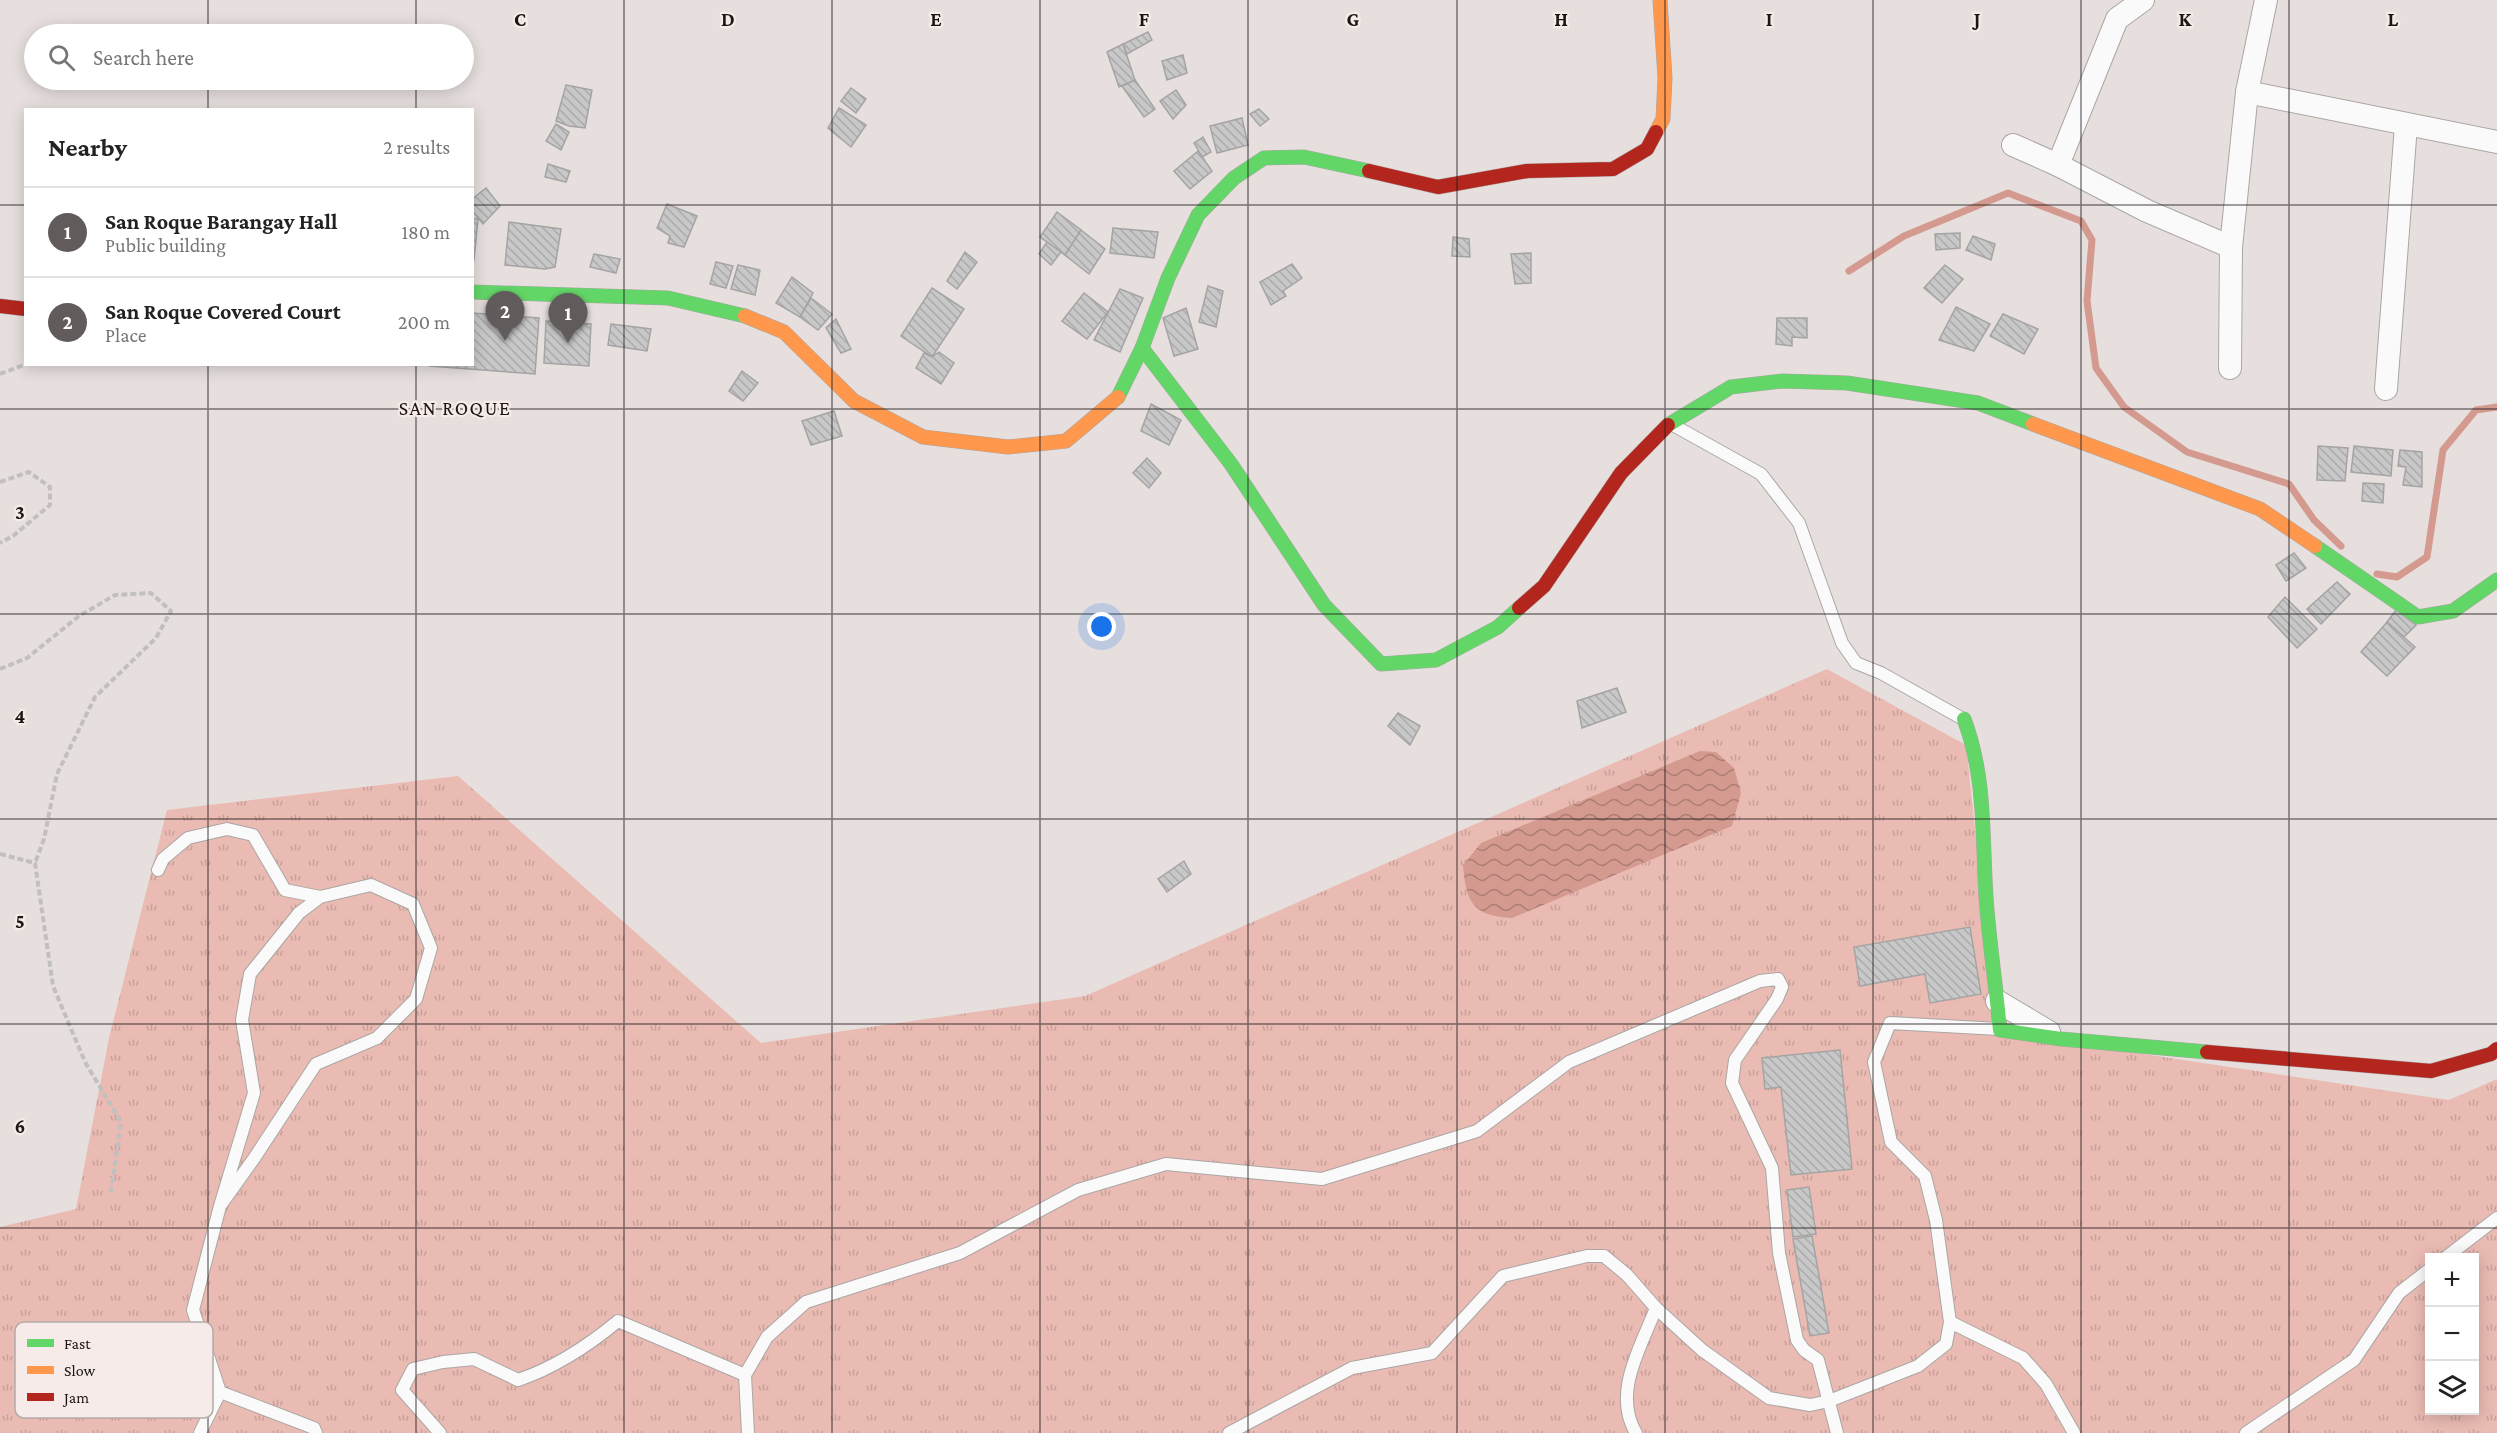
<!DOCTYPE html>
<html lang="en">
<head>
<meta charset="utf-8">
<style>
  :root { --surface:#fff; --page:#f6f6f6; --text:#222; --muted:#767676; --line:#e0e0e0; --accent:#615c5b }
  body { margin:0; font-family:"Crimson Pro",serif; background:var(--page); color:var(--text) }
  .controls { position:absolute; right:18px; bottom:18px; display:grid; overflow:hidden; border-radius:0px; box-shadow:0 3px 15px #0003 }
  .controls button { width:54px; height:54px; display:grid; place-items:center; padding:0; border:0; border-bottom:2px solid var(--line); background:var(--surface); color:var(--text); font:30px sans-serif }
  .you { position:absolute; left:1102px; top:627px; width:21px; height:21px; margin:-15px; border:4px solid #fff; border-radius:50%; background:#1a73e8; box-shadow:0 0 0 9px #1a73e833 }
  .badge { display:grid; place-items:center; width:39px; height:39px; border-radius:50%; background:var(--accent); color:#fff; font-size:20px; font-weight:700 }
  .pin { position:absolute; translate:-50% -50px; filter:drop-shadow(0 2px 3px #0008) }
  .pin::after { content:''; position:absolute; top:32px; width:21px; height:18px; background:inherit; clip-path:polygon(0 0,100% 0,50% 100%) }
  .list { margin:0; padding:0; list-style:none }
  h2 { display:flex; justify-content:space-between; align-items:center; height:78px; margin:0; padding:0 24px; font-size:26px }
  h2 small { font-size:20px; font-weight:400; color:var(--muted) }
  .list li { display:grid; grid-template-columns:39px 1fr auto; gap:18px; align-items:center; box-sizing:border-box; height:90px; padding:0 24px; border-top:2px solid var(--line) }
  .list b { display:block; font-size:22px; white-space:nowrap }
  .list p { margin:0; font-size:20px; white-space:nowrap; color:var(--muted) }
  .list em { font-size:20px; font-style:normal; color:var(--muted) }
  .icon { flex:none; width:33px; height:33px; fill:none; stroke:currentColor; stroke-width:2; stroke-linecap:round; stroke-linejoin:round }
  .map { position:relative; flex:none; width:2497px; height:1433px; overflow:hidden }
  .search { position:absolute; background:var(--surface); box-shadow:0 3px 15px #0003; left:24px; top:24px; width:450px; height:66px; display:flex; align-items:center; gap:15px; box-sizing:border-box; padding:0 21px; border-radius:33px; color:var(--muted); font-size:22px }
  .panel { position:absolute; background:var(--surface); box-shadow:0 3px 15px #0003; left:24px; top:108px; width:450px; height:258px; border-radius:0px }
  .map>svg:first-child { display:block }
  .grass { fill:url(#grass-tufts); fill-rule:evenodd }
  .water { fill:url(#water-waves) }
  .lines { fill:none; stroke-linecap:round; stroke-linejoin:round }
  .stream { stroke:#d49a8f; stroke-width:7 }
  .building { fill:url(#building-back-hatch); stroke:#a5a4a4; stroke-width:1.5 }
  .lane-casing { stroke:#aba6a5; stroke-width:14 }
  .street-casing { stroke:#aba6a5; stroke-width:24 }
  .fast-casing { stroke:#aba6a5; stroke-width:15 }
  .slow-casing { stroke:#aba6a5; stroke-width:15 }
  .jam-casing { stroke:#aba6a5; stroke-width:15 }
  .path { stroke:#c1bfbf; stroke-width:4; stroke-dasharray:6 3; stroke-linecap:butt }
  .lane { stroke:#fbfafa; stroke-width:12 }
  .street { stroke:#fbfafa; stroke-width:22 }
  .fast { stroke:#63d668; stroke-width:14 }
  .slow { stroke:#ff974d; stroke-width:14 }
  .jam { stroke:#b3261e; stroke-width:14 }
  .grid { fill:none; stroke:#1a1615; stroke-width:1.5; stroke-opacity:0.55 }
  .labels { text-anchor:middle; stroke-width:4.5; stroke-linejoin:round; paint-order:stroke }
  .quarter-label { font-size:20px; letter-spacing:1.5px; fill:#1a1615; stroke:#f6ebe8 }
  .key { fill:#f6ebe8; stroke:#b4aba9; stroke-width:1.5 }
  .key-label { font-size:16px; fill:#1a1615 }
  .grid-label { font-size:20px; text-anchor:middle; font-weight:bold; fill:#1a1615; stroke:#f6ebe8; stroke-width:4.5; stroke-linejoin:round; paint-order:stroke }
</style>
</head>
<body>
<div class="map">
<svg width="2497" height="1433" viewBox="0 0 2497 1433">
  <defs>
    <pattern id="grass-tufts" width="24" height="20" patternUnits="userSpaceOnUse" patternTransform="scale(1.5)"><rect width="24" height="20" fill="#eabbb3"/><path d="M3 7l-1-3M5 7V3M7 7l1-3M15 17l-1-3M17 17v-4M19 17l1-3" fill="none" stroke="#c8a099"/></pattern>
    <pattern id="water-waves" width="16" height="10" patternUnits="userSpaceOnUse" patternTransform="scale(1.5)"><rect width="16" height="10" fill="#d49a8f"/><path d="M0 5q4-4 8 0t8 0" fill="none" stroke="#ab7d74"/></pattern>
    <pattern id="building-back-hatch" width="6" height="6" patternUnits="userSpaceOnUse" patternTransform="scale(1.5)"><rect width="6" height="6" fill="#c9c8c9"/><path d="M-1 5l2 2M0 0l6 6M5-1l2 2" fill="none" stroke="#acabac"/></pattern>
  </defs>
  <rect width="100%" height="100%" fill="#e6dfde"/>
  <!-- grass -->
  <path class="grass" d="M1827 669 1966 745 1997 1032 2449 1100 2497 1079V1433H0V1227L76 1209 109 1038 167 810 458 776 761 1043 1085 996ZM2430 1258H2474V1410H2430Z"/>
  <!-- water -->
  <path class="water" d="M1700 751 1716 752 1734 768 1741 793 1732 826 1512 918C1473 916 1466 903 1463 865L1481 843Z"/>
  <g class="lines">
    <!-- stream -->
    <g class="stream">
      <path d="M1849 271 1904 236 2008 193 2081 221 2092 240 2087 301 2096 368 2124 407 2187 452 2289 484 2314 520 2341 546"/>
      <path d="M2377 574 2397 577 2427 557 2443 450 2476 410 2497 407"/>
    </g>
  </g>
  <!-- building -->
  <g class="building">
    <path d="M1148 32 1152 40 1127 54 1123 44Z"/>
    <path d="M1123 44 1135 80 1119 87 1107 52Z"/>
    <path d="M1183 55 1187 73 1167 80 1162 61Z"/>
    <path d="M1135 80 1155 109 1144 117 1122 86Z"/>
    <path d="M566 85 592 90 585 128 569 126 556 121Z"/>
    <path d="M851 88 866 99 856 113 841 101Z"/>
    <path d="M1176 90 1186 105 1173 119 1160 101Z"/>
    <path d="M839 108 866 125 851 147 828 128Z"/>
    <path d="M1259 109 1269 119 1260 126 1250 114Z"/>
    <path d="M1242 118 1248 145 1217 153 1210 126Z"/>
    <path d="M556 124 569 132 561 150 546 141Z"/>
    <path d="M1203 137 1211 152 1202 157 1194 143Z"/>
    <path d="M1198 151 1212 171 1190 189 1174 171Z"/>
    <path d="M548 164 570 171 566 182 545 177Z"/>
    <path d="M486 188 500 206 483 224 472 211V199Z"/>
    <path d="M667 204 697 216 684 247 668 243 670 236 657 228Z"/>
    <path d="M1057 212 1081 230 1065 255 1040 237Z"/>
    <path d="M472 218 478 219 474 260 472 259Z"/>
    <path d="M509 222 561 229 555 267 545 269 505 265Z"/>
    <path d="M1113 228 1158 232 1154 258 1110 253Z"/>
    <path d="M1081 230 1105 249 1089 274 1065 255Z"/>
    <path d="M1960 233V248L1936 250 1935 234Z"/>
    <path d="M1973 236 1995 244 1991 260 1966 250Z"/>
    <path d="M1453 237 1469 239 1470 257 1452 256Z"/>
    <path d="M1047 242 1061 252 1051 265 1039 254Z"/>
    <path d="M965 252 977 262 957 289 947 281Z"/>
    <path d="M1531 253V283L1515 284 1511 254Z"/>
    <path d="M594 254 620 259 616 273 590 267Z"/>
    <path d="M716 262 733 266 726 288 710 284Z"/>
    <path d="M1292 264 1302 278 1283 291 1286 296 1271 305 1260 282Z"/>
    <path d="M738 265 760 270 755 295 731 289Z"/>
    <path d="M1945 265 1963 279 1942 303 1924 288Z"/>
    <path d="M792 277 813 293 800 317 776 303Z"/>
    <path d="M1208 286 1223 291 1216 327 1199 322Z"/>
    <path d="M932 288 964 309 932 357 901 336Z"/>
    <path d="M1120 289 1143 298 1120 352 1094 340Z"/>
    <path d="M1084 293 1108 312 1087 339 1062 321Z"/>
    <path d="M811 298 832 314 818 330 800 317Z"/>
    <path d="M1956 307 1990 324 1974 351 1939 340Z"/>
    <path d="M1186 308 1198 349 1174 356 1163 318Z"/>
    <path d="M472 313 539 318 535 374 429 366V364H472Z"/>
    <path d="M2003 314 2038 329 2024 354 1990 336Z"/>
    <path d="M1777 318H1807V338L1792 337V346L1776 344Z"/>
    <path d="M836 319 851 349 841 353 826 328Z"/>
    <path d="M546 321 591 324 589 366 544 363Z"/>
    <path d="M611 324 651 329 647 351 608 345Z"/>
    <path d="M939 352 954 363 941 384 916 368 924 353 932 357Z"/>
    <path d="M742 371 758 383 743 401 729 391Z"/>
    <path d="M1151 404 1181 420 1169 445 1141 431Z"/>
    <path d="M834 411 842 436 811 445 802 421Z"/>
    <path d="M2318 446 2348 448 2345 481 2317 480Z"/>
    <path d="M2354 446 2393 450 2391 476 2351 472Z"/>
    <path d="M2400 450 2422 452V487L2403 485 2406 467 2398 466Z"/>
    <path d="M1147 458 1161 473 1149 488 1133 473Z"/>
    <path d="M2363 483 2384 484 2383 503 2362 501Z"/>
    <path d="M2294 553 2306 568 2286 581 2276 565Z"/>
    <path d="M2337 582 2350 594 2321 624 2307 609Z"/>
    <path d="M2285 597 2317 629 2297 648 2268 617Z"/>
    <path d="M2396 610 2416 625 2404 637 2387 622Z"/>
    <path d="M2387 622 2415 647 2387 676 2361 652Z"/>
    <path d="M1617 688 1626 712 1582 728 1577 701Z"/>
    <path d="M1398 713 1420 726 1410 745 1388 726Z"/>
    <path d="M1184 861 1191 874 1167 892 1158 879Z"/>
    <path d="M1970 927 1981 994 1930 1003 1925 974 1860 986 1854 947Z"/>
    <path d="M1840 1050 1852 1169 1791 1175 1781 1087 1765 1089 1762 1058Z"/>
    <path d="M1809 1187 1816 1234 1793 1237 1787 1190Z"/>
    <path d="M1812 1236 1829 1333 1810 1336 1793 1239Z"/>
  </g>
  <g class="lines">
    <defs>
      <g id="lane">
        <path d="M1673 425 1761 474 1799 523 1842 643 1856 663 1881 673 1963 719"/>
        <path d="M158 870 163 859 188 838 227 829 253 835 285 890 320 897"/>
        <path d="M220 1206 255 1157 316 1064 377 1038 416 999 431 948 413 904 371 885 320 897 299 913 250 974 242 1020 254 1093 220 1206 193 1310 220 1392 314 1428 316 1433"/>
        <path d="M2445 1258 2497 1218"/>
        <path d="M1950 1322 2023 1358 2046 1384 2074 1433"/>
        <path d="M745 1375 767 1337 806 1302 960 1253 1078 1190 1166 1164 1322 1179 1477 1131 1569 1062 1760 981 1778 979 1782 987 1777 999 1735 1060 1732 1083 1772 1168 1779 1253 1797 1340 1804 1350 1818 1360 1837 1433"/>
        <path d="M200 1433 220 1392"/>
        <path d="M440 1433 402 1390 413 1369 443 1362 474 1359 518 1380C554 1368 589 1345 618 1321L745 1375 748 1433"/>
        <path d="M1229 1433 1352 1368 1432 1353 1503 1276 1587 1256H1604L1627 1275 1656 1308 1702 1350 1769 1398 1810 1405 1829 1401 1918 1366 1946 1344 1950 1322 1936 1220 1925 1176 1891 1142 1874 1062 1890 1023 1999 1029"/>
        <path d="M1636 1433C1612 1393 1641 1347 1656 1308"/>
        <path d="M2246 1433 2354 1360 2399 1293 2430 1269"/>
      </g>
      <g id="street">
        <path d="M2247 92 2497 142"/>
        <path d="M2013 145 2058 165 2147 211 2231 247"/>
        <path d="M2058 165 2117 19 2143 0"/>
        <path d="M2230 368 2231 247 2247 92 2266 0"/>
        <path d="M2386 389 2406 125"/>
        <path d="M1997 1001 2049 1032"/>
      </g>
      <g id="fast">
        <path d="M472 292 668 298 745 316"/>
        <path d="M1142 348 1231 464 1324 605 1381 664 1436 660 1498 627 1519 608"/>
        <path d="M1118 397 1142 348 1168 278 1198 215 1234 178 1264 158 1304 157 1369 171"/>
        <path d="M1668 425 1731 387 1782 381 1847 383 1978 403 2033 424"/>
        <path d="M2315 546 2418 617 2453 611 2497 580"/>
        <path d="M1964 719C1986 777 1982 836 1986 897 1989 941 1996 986 2000 1030L2061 1039 2207 1052"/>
      </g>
      <g id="slow">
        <path d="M1656 132 1663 119 1665 78 1660 0"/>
        <path d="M745 316 784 332 854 401 923 437 1008 447 1066 441 1118 397"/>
        <path d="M2033 424 2260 509 2315 546"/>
      </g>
      <g id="jam">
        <path d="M1369 171 1438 187 1527 171 1613 169 1647 149 1656 132"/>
        <path d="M0 306 26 309"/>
        <path d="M1519 608 1544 586 1621 473 1668 425"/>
        <path d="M2207 1052 2431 1071 2491 1054 2497 1049"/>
      </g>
    </defs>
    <!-- lane casing -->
    <use href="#lane" class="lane-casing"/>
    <!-- street casing -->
    <use href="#street" class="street-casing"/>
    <!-- fast casing -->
    <use href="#fast" class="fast-casing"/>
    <!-- slow casing -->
    <use href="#slow" class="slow-casing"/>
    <!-- jam casing -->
    <use href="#jam" class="jam-casing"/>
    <!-- path -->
    <g class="path">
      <path d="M0 374 26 364"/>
      <path d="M0 482 29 472 50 487V505L13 536 0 543"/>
      <path d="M0 669 27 658 79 616 115 595 151 593 171 611 156 638 95 697 57 774 44 839 35 863"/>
      <path d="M0 854 35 863 53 986 85 1062 121 1122 111 1192"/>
    </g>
    <!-- lane -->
    <use href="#lane" class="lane"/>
    <!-- street -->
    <use href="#street" class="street"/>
    <!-- fast -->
    <use href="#fast" class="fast"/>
    <!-- slow -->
    <use href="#slow" class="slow"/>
    <!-- jam -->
    <use href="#jam" class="jam"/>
  </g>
  <!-- grid -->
  <path class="grid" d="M208 0V34M416 0V34M624 0V1433M832 0V1433M1040 0V1433M1248 0V1433M1457 0V1433M1665 0V1433M1873 0V1433M2081 0V1433M2289 0V1433M208 80V110M416 80V110M0 205H26M472 205H2497M208 364V1433M416 364V1433M0 409H2497M0 614H2497M0 819H2497M0 1024H2497M0 1228H2497"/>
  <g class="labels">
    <!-- quarter labels -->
    <g class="quarter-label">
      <text x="455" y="415">SAN ROQUE</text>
    </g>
  </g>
  <!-- legend -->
  <rect x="15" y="1322" width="198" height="96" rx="9" class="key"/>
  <rect x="27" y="1339" width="27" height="8" fill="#63d668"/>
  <rect x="27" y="1366" width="27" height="8" fill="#ff974d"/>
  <rect x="27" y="1393" width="27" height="8" fill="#b3261e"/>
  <g class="key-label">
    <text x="64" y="1349">Fast</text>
    <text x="64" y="1376">Slow</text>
    <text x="64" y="1403">Jam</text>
  </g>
  <g class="grid-label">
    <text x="520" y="26">C</text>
    <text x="728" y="26">D</text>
    <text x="936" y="26">E</text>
    <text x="1144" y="26">F</text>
    <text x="1353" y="26">G</text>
    <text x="1561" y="26">H</text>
    <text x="1769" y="26">I</text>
    <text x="1977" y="26">J</text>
    <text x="2185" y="26">K</text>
    <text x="2393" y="26">L</text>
    <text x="20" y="519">3</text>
    <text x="20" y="723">4</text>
    <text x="20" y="928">5</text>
    <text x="20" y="1133">6</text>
  </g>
</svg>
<div class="controls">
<button>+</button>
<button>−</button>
<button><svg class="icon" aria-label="layers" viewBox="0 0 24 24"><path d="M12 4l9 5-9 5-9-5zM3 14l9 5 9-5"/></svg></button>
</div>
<div class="you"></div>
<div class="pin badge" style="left:568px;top:343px">1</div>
<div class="pin badge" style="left:505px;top:341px">2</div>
<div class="search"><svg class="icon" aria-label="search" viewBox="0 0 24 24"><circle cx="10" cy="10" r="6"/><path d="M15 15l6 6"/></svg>Search here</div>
<section class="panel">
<h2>Nearby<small>2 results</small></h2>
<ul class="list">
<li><span class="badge">1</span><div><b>San Roque Barangay Hall</b><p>Public building</p></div><em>180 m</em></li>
<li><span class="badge">2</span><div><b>San Roque Covered Court</b><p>Place</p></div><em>200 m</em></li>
</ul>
</section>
</div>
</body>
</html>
